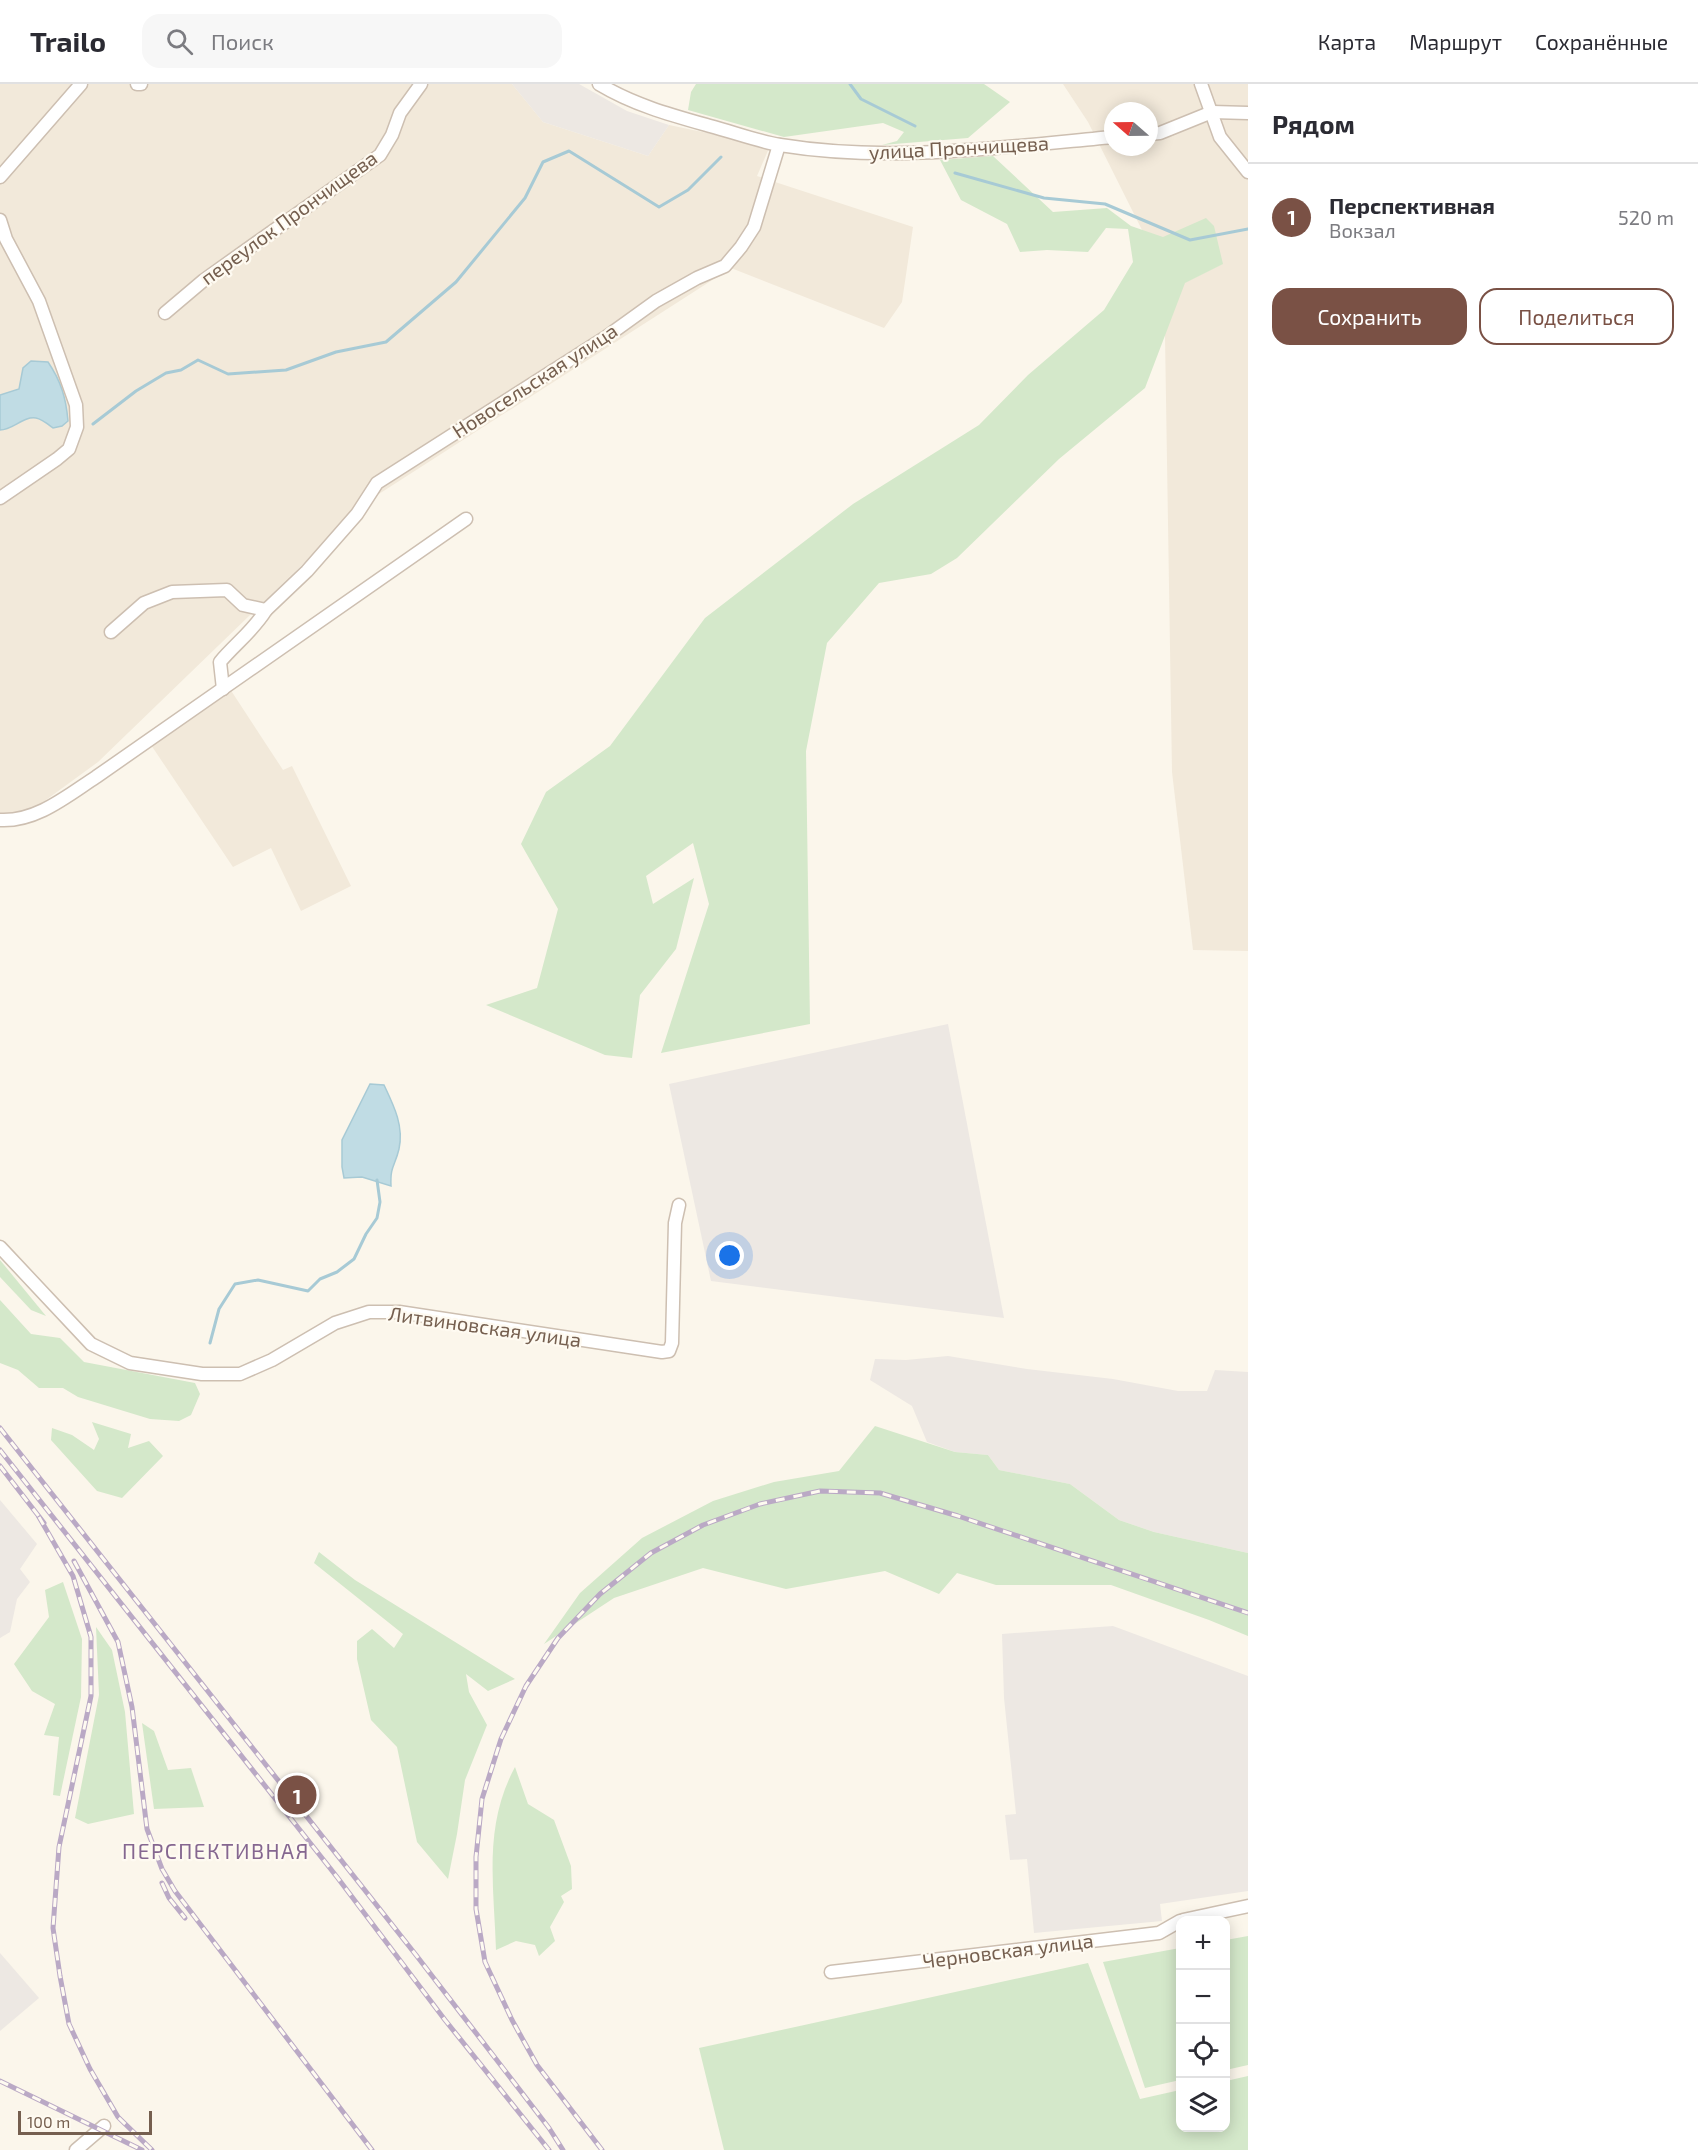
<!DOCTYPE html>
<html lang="ru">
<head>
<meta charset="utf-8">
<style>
  :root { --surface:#fff; --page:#f7f7f7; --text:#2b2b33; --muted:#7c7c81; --line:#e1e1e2; --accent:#7a5145 }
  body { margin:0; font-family:"Exo 2",sans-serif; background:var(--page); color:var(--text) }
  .controls { position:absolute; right:18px; bottom:18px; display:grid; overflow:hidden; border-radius:12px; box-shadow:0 3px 15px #0003 }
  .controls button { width:54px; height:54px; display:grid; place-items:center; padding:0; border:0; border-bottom:2px solid var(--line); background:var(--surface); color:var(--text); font:30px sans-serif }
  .compass { position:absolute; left:1104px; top:18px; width:54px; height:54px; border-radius:50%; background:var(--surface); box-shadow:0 3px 15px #0003; rotate:290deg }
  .scale { position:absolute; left:18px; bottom:15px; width:134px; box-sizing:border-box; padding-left:6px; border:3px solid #755f4f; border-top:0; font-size:16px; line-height:21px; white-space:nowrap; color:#755f4f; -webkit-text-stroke:4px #fefaf1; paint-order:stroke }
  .you { position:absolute; left:730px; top:1172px; width:21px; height:21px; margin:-15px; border:4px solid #fff; border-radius:50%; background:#1a73e8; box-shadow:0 0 0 9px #1a73e833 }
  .badge { display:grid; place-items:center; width:39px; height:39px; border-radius:50%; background:var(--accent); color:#fff; font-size:20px; font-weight:700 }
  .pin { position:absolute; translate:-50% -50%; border:3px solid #fff; box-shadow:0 2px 6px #0006 }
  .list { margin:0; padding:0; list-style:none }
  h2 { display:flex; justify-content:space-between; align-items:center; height:78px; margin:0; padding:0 24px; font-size:26px }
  h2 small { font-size:20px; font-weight:400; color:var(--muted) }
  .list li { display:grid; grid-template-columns:39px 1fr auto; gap:18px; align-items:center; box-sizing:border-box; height:108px; padding:0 24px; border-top:2px solid var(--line) }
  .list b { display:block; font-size:22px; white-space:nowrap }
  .list p { margin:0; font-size:20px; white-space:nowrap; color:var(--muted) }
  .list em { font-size:20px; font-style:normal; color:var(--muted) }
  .actions { display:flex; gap:12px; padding:18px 24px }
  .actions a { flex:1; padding:14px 0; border:2px solid var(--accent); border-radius:18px; text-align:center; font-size:21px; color:var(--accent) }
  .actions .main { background:var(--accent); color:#fff }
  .icon { flex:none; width:33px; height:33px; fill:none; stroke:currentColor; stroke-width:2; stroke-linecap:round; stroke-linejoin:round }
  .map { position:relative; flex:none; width:1248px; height:2066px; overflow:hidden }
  header { display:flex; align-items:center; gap:36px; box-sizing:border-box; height:84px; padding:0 30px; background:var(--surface); border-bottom:2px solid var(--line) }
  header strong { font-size:28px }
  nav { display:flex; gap:33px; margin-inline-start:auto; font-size:21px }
  .search { width:420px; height:54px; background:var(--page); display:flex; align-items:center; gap:15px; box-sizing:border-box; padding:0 21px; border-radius:18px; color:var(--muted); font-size:22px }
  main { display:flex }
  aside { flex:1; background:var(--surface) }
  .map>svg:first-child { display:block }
  .residential { fill:#f2e9da; fill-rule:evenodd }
  .industrial { fill:#ede8e3 }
  .green { fill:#d4e8ca }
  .water { fill:#c0dce4; stroke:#a7cad5; stroke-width:1.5 }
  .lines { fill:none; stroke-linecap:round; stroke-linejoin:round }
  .stream { stroke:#a7cad5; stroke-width:3 }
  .minor-casing { stroke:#cdbfb1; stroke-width:15 }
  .minor { stroke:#fff; stroke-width:12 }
  .rail-casing { stroke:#baa9c5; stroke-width:5 }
  .rail { stroke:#fefaf1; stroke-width:3; stroke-dasharray:9; stroke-linecap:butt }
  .labels { text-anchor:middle; stroke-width:4.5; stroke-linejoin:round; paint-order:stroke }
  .street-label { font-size:20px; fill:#755f4f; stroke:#fefaf1 }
  .neighbourhood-label { font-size:21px; letter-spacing:1.5px; fill:#856790; stroke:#fefaf1 }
</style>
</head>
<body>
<header>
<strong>Trailo</strong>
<div class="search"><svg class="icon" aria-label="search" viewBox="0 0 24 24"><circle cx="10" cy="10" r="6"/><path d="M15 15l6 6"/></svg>Поиск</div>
<nav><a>Карта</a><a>Маршрут</a><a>Сохранённые</a></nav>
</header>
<main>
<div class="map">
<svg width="1248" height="2066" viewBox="0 0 1248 2066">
  <rect width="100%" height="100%" fill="#fbf6eb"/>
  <!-- residential -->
  <g class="residential">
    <path d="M0 0H512L543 38 648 72 669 41 770 62 757 92 913 143 902 218 884 244 731 184 368 417 98 678 13 740 0 739Z"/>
    <path d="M1063 0H1248V867L1193 866 1172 688 1164 190 1088 38ZM1113 27H1149V63H1113Z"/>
    <path d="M230 605 283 686 292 682 351 802 301 827 271 764 233 783 151 661Z"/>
  </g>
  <!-- industrial -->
  <g class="industrial">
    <path d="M512 0H579L627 27 669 41 648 72 543 38Z"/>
    <path d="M948 940 1004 1234 711 1197 669 1000Z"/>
    <path d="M948 1272 1027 1285 1113 1295 1178 1307H1207L1215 1286 1248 1288V1469L1154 1448 1119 1436 1070 1400 999 1386 988 1371 955 1368 927 1358 912 1322 870 1296 875 1275 906 1276Z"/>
    <path d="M0 1416 37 1460 20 1485 30 1498 17 1515 10 1548 0 1554Z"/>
    <path d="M1113 1542 1248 1592V1807L1160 1820 1162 1837 1034 1849 1027 1775 1010 1776 1005 1731 1016 1730 1004 1614 1002 1550Z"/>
    <path d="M0 1869 39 1914 0 1947Z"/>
  </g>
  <!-- green -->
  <g class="green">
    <path d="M696 0H984L1010 18 968 54 882 61 897 57 904 48 883 39 784 53 688 26 691 8Z"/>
    <path d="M993 72 1053 128 1107 124 1131 142 1163 153 1206 134 1214 142 1223 180 1185 199 1145 304 1059 375 957 474 931 490 879 499 827 559 806 667 810 940 661 969 709 820 693 759 646 792 653 820 694 794 676 865 640 911 632 974 605 971 486 921 537 904 558 825 521 760 546 708 610 662 705 534 853 420 979 341 1028 291 1104 226 1133 178 1128 145 1106 144 1088 168 1047 166 1020 168 1007 140 961 116 940 76Z"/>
    <path d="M0 1176 46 1232 31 1226 0 1193Z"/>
    <path d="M0 1216 31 1250 60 1254 84 1278 195 1299 200 1310 191 1331 179 1337 150 1335 78 1313 63 1304H39L18 1286 0 1279Z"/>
    <path d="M92 1338 131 1350 128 1364 149 1357 163 1372 122 1414 97 1407 51 1356 52 1344 72 1351 94 1366 99 1355Z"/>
    <path d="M875 1342 955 1368 988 1371 999 1386 1070 1400 1119 1436 1154 1448 1248 1469V1552L1209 1536 1111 1501H996L957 1489 939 1510 885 1487 786 1505 703 1484 614 1514 544 1560 580 1509 642 1454 713 1417 774 1398 839 1387Z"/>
    <path d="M319 1468 355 1496 515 1595 488 1607 466 1590 469 1608 487 1641 465 1696 457 1750 448 1795 417 1758 397 1663 371 1636 357 1575V1557L372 1545 394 1564 403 1550 314 1479Z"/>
    <path d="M63 1498 82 1555 81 1613 60 1712 53 1711 59 1653 44 1651 55 1620 32 1607 14 1580 49 1533 45 1506Z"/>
    <path d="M96 1543 112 1566 125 1628 134 1730 88 1740 75 1734 99 1611Z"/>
    <path d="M142 1639 154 1647 168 1686 191 1684 204 1723 154 1725Z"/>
    <path d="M515 1683 528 1720 554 1736 571 1782 572 1805 561 1812 564 1818 550 1843 555 1857 539 1872 535 1861 516 1857 496 1866C494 1802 483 1742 515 1683Z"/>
    <path d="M1248 1852V1981L1226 1986V1856Z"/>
    <path d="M1180 1864V1996L1145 2004 1103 1878Z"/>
    <path d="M1088 1879 1140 2015 1180 2006V2044H1226V1997L1248 1992V2066H724L699 1964Z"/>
  </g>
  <!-- water -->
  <g class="water">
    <path d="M31 277 48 278C61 297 66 314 68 337L62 342 53 344C49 341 42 335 36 334 23 332 13 346 0 346V311L19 305 23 284Z"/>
    <path d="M370 1000 384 1001C394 1022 404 1042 399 1065 395 1082 390 1082 391 1102L362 1093 344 1094 342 1083V1056Z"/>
  </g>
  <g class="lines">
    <!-- stream -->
    <g class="stream">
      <path d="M850 0 861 15 915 42"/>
      <path d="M955 89 1044 114 1105 120 1190 156 1248 145"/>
      <path d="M93 340 136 307 166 289 181 286 198 276 228 290 286 286 336 268 386 258 456 198 525 114 543 78 569 67 659 123 688 106 721 73"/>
      <path d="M210 1259 219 1225 235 1200 258 1196 308 1207 320 1195 337 1188 354 1175 366 1150 377 1134 380 1118 377 1096"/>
    </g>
    <defs>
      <g id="minor">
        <path d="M137 0H141"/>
        <path d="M599 0C634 21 671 31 710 42 733 48 757 57 780 61 891 79 1003 63 1113 53"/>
        <path d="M1201 0 1220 53 1248 88"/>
        <path d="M1149 50 1160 49 1212 28 1248 29"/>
        <path d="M0 93 81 0"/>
        <path d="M0 136 6 155 39 217 76 321 77 343 69 365 57 375 0 414"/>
        <path d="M165 229 204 196 380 71 392 51 400 29 421 0"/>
        <path d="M111 548 144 519 172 508 227 506 243 521 266 526 307 487 357 430 377 399 606 253 656 217 697 194 725 182 741 163 754 143 779 61"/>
        <path d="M223 605 220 578C235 560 254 546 266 526"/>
        <path d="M0 736C36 738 67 712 96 693L466 435"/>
        <path d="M0 1163 91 1260 130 1279 202 1290H240L272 1276 335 1239 369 1228H399L662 1268 669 1267 672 1259 675 1139 679 1121"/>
        <path d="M1183 1836 1248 1822"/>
        <path d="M831 1888 1159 1849 1180 1837"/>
        <path d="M76 2066 104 2042"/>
      </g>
    </defs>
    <!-- minor casing -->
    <use href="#minor" class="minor-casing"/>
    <!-- minor -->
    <use href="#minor" class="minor"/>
    <defs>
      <g id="rail">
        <path d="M0 1344 416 1871 549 2044 563 2066"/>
        <path d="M0 1366 337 1793 445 1936 549 2066"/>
        <path d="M0 1382 44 1439"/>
        <path d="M39 1433 73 1492 91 1553V1612L59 1763 53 1844 60 1892 69 1940 90 1985 118 2033 152 2066"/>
        <path d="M74 1477 118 1558 132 1623 147 1745 162 1785 175 1807 372 2066"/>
        <path d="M162 1799 169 1814 185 1834"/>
        <path d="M0 1997 142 2066"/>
        <path d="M602 2066 537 1981 512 1936 485 1878 476 1825V1773L482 1715 501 1655 526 1602 558 1554 600 1510 651 1469 703 1441 760 1420 820 1407 880 1409 958 1432 1248 1529"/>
      </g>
    </defs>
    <!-- rail casing -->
    <use href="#rail" class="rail-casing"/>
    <!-- rail -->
    <use href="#rail" class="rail"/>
  </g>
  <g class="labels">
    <!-- street labels -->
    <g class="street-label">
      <text transform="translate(959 64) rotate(-3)" y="7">улица Прончищева</text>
      <text transform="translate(289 134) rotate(-36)" y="7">переулок Прончищева</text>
      <text transform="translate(535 297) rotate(-33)" y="7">Новосельская улица</text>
      <text transform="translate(485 1243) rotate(8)" y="7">Литвиновская улица</text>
      <text transform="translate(1008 1867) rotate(-7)" y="7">Черновская улица</text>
    </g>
    <!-- neighbourhood labels -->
    <g class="neighbourhood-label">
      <text x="216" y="1775">ПЕРСПЕКТИВНАЯ</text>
    </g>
  </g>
</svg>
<div class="controls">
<button>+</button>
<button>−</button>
<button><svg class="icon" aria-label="locate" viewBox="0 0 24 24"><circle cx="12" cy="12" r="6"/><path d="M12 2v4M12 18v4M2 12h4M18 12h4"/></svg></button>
<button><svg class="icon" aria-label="layers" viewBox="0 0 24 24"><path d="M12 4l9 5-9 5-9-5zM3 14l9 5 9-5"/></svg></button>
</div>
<svg class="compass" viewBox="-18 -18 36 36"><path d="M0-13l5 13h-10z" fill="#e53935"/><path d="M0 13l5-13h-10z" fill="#7c7c81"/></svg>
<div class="scale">100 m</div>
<div class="you"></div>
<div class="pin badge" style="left:297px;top:1711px">1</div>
</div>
<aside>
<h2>Рядом<small></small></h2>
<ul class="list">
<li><span class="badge">1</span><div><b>Перспективная</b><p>Вокзал</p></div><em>520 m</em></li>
</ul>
<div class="actions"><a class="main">Сохранить</a><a>Поделиться</a></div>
</aside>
</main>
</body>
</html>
